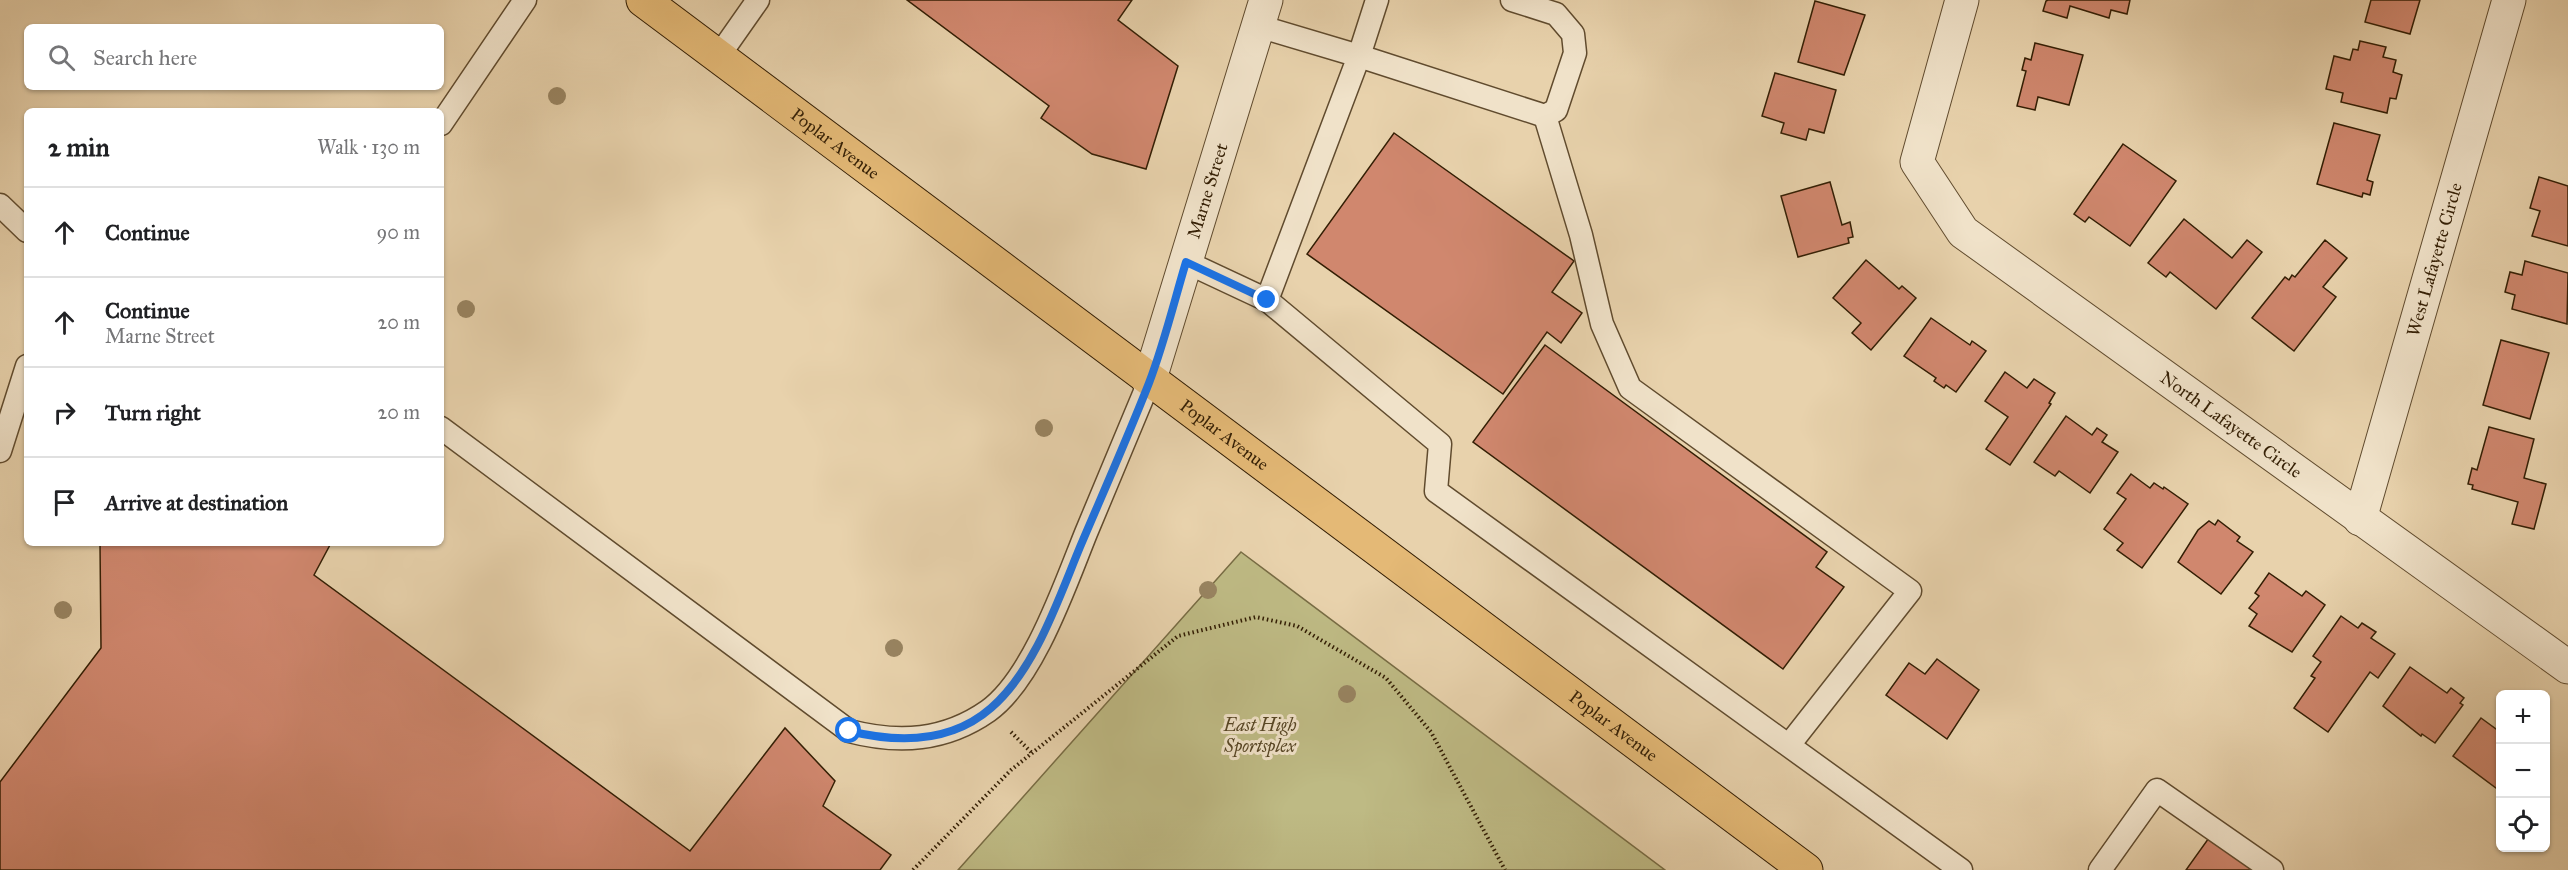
<!DOCTYPE html>
<html lang="en">
<head>
<meta charset="utf-8">
<style>
  :root { --surface:#fff; --page:#f6f6f6; --text:#202124; --muted:#757577; --line:#e0e0e0 }
  body { margin:0; font-family:"IM FELL Great Primer",serif; background:var(--page); color:var(--text) }
  .controls { position:absolute; right:18px; bottom:18px; display:grid; overflow:hidden; border-radius:9px; box-shadow:0 2px 4px #0004 }
  .controls button { width:54px; height:54px; display:grid; place-items:center; padding:0; border:0; border-bottom:2px solid var(--line); background:var(--surface); color:var(--text); font:30px sans-serif }
  .stop { position:absolute; width:18px; height:18px; margin:-14px; border:4px solid #1a73e8; border-radius:50%; background:#fff }
  .stop.end { background:#1a73e8; border-color:#fff; box-shadow:0 2px 6px #0008 }
  .list { margin:0; padding:0; list-style:none }
  h2 { display:flex; justify-content:space-between; align-items:center; height:78px; margin:0; padding:0 24px; font-size:26px }
  h2 small { font-size:20px; font-weight:400; color:var(--muted) }
  .list li { display:grid; grid-template-columns:39px 1fr auto; gap:18px; align-items:center; box-sizing:border-box; height:90px; padding:0 24px; border-top:2px solid var(--line) }
  .list b { display:block; font-size:22px; white-space:nowrap }
  .list p { margin:0; font-size:20px; white-space:nowrap; color:var(--muted) }
  .list em { font-size:20px; font-style:normal; color:var(--muted) }
  .icon { flex:none; width:33px; height:33px; fill:none; stroke:currentColor; stroke-width:2; stroke-linecap:round; stroke-linejoin:round }
  .map { position:relative; flex:none; width:2568px; height:870px; overflow:hidden }
  .search { position:absolute; background:var(--surface); box-shadow:0 2px 4px #0004; left:24px; top:24px; width:420px; height:66px; display:flex; align-items:center; gap:15px; box-sizing:border-box; padding:0 21px; border-radius:9px; color:var(--muted); font-size:22px }
  .panel { position:absolute; background:var(--surface); box-shadow:0 2px 4px #0004; left:24px; top:108px; width:420px; height:438px; border-radius:9px }
  .map>svg:first-child { display:block }
  .green { fill:#beba84; stroke:#786c44; stroke-width:1.5 }
  .building { fill:#d0876e; stroke:#331e04; stroke-width:1.5 }
  .lines { fill:none; stroke-linecap:round; stroke-linejoin:round }
  .lane-casing { stroke:#604b2e; stroke-width:25 }
  .street-casing { stroke:#604b2e; stroke-width:35 }
  .primary-casing { stroke:#331e04; stroke-width:35 }
  .path { stroke:#331e04; stroke-width:4; stroke-dasharray:1.5 3; stroke-linecap:butt }
  .lane { stroke:#f0e2c9; stroke-width:22 }
  .street { stroke:#f0e2c9; stroke-width:33 }
  .primary { stroke:#e4b976; stroke-width:33 }
  .tree { fill:#988461 }
  .route { stroke:#1a73e8; stroke-width:8 }
  .labels { text-anchor:middle; stroke-width:6; stroke-linejoin:round; paint-order:stroke }
  .street-label { font-size:18px; fill:#331e04; stroke:#f0e2c9 }
  .park-label { font-size:18px; font-style:italic; fill:#564524; stroke:#f0e2c9 }
</style>
</head>
<body>
<div class="map">
<svg width="2568" height="870" viewBox="0 0 2568 870">
  <rect width="100%" height="100%" fill="#e8d2ac"/>
  <filter id="stains"><feTurbulence type="fractalNoise" baseFrequency=".00333" numOctaves="4"/><feColorMatrix values="0 0 0 0 .2 0 0 0 0 .09 0 0 0 0 .02 0 0 0 .5 -.17"/></filter>
  <radialGradient id="worn" r=".72"><stop offset=".6" stop-color="#630" stop-opacity="0"/><stop offset="1" stop-color="#630" stop-opacity=".3"/></radialGradient>
  <!-- green -->
  <path class="green" d="M1241 552 1665 870H958Z"/>
  <!-- building -->
  <g class="building">
    <path d="M907 0H1132L1118 20 1178 66 1146 169 1092 154 1041 118 1049 106Z"/>
    <path d="M2048 0H2130L2127 14 2111 10 2109 18 2070 6 2067 18 2043 11 2046 1Z"/>
    <path d="M2371 0H2420L2410 34 2365 22Z"/>
    <path d="M1815 1 1865 15 1844 75 1798 62Z"/>
    <path d="M2360 41 2386 47 2383 57 2396 60 2393 72 2402 75 2396 99 2390 98 2387 113 2341 102 2343 93 2326 89 2334 56 2350 60 2353 49 2358 50Z"/>
    <path d="M2035 43 2083 55 2069 105 2038 97 2035 110 2017 106 2026 71 2022 70 2025 58 2031 60Z"/>
    <path d="M1775 73 1836 90 1824 133 1809 129 1806 140 1781 133 1784 123 1762 116Z"/>
    <path d="M2334 123 2380 135 2367 180 2373 182 2370 195 2363 193 2362 197 2317 184Z"/>
    <path d="M1394 133 1574 261 1552 292 1582 313 1561 343 1547 332 1503 394 1307 254Z"/>
    <path d="M2123 144 2176 181 2130 246 2089 217 2085 222 2074 214Z"/>
    <path d="M2539 177 2568 186V246L2532 236 2540 211 2530 208Z"/>
    <path d="M1830 182 1842 225 1850 222 1853 237 1848 238 1849 243 1798 257 1781 196Z"/>
    <path d="M2184 219 2232 258 2247 240 2262 252 2216 309 2170 272 2166 277 2148 263Z"/>
    <path d="M2325 240 2347 258 2323 287 2336 297 2294 351 2252 318 2285 277 2289 280 2292 275 2295 277Z"/>
    <path d="M1866 260 1899 289 1902 286 1916 298 1871 350 1852 333 1861 323 1833 298Z"/>
    <path d="M2525 261 2568 273 2567 324 2512 309 2515 295 2505 292 2510 272 2522 275Z"/>
    <path d="M1931 318 1970 345 1972 341 1986 351 1956 392 1946 385 1944 388 1934 381 1936 378 1904 356Z"/>
    <path d="M2501 340 2549 353 2530 419 2483 405Z"/>
    <path d="M1545 345 1827 552 1816 567 1844 587 1783 669 1473 442Z"/>
    <path d="M2005 372 2027 388 2034 379 2055 393 2049 403 2051 404 2010 465 1986 449 2008 417 1985 401Z"/>
    <path d="M2066 416 2092 435 2097 428 2107 435 2102 442 2118 452 2090 493 2059 471 2055 476 2034 462Z"/>
    <path d="M2489 427 2534 439 2524 478 2546 484 2534 529 2512 524 2518 502 2472 489 2473 485 2468 484 2472 468 2477 470Z"/>
    <path d="M2131 474 2150 488 2154 483 2163 489 2164 487 2188 504 2142 568 2117 550 2123 543 2104 529 2126 499 2117 493Z"/>
    <path d="M2218 520 2240 537 2237 541 2253 552 2221 594 2178 562 2198 530 2209 521 2215 525Z"/>
    <path d="M100 543H331L314 575 690 851 785 728 835 781 823 806 891 855 880 870H0V782L101 648Z"/>
    <path d="M2269 573 2302 596 2306 591 2325 605 2292 652 2249 626 2257 614 2249 608 2259 596 2255 593Z"/>
    <path d="M2341 616 2358 628 2362 623 2376 632 2371 638 2395 654 2378 678 2370 672 2328 732 2294 708 2315 678 2311 676 2321 662 2313 656Z"/>
    <path d="M1937 659 1979 690 1947 739 1886 695 1909 663 1925 674Z"/>
    <path d="M2410 667 2447 693 2451 688 2464 698 2460 703 2463 705 2435 743 2422 734 2421 736 2383 706Z"/>
    <path d="M2481 718 2500 732V791L2453 756Z"/>
    <path d="M2211 835 2260 870H2186Z"/>
  </g>
  <g class="lines">
    <defs>
      <g id="lane">
        <path d="M1377 0 1359 56 1545 116 1556 110 1575 53 1573 34 1556 14 1512 0"/>
        <path d="M1258 26 1359 56 1267 300"/>
        <path d="M718 57 758 0"/>
        <path d="M1545 116 1581 235 1602 324 1630 388 1910 591 1789 745"/>
        <path d="M441 124 525 0"/>
        <path d="M0 205 27 231"/>
        <path d="M1186 262 1267 300 1440 444 1436 491 1961 870"/>
        <path d="M441 428 849 731C899 744 945 741 988 711 1033 679 1065 585 1086 533 1107 483 1128 432 1149 382"/>
        <path d="M0 451 27 366"/>
        <path d="M2100 870 2157 790 2272 870"/>
      </g>
      <g id="street">
        <path id="s1" d="M1962 0 1917 162 1963 232 2568 667"/>
        <path id="s2" d="M1149 382 1266 0"/>
        <path id="s3" d="M2360 519 2509 0"/>
      </g>
      <g id="primary">
        <path id="s4" d="M643 0 1806 870"/>
      </g>
    </defs>
    <!-- lane casing -->
    <use href="#lane" class="lane-casing"/>
    <!-- street casing -->
    <use href="#street" class="street-casing"/>
    <!-- primary casing -->
    <use href="#primary" class="primary-casing"/>
    <!-- path -->
    <g class="path">
      <path d="M1011 732 1032 753"/>
      <path d="M913 870 1011 770 1178 636 1256 617 1297 626 1386 678 1431 732 1505 870"/>
    </g>
    <!-- lane -->
    <use href="#lane" class="lane"/>
    <!-- street -->
    <use href="#street" class="street"/>
    <!-- primary -->
    <use href="#primary" class="primary"/>
  </g>
  <!-- trees -->
  <g class="tree">
    <circle cx="557" cy="96" r="9"/>
    <circle cx="466" cy="309" r="9"/>
    <circle cx="1044" cy="428" r="9"/>
    <circle cx="1208" cy="590" r="9"/>
    <circle cx="63" cy="610" r="9"/>
    <circle cx="894" cy="648" r="9"/>
    <circle cx="1347" cy="694" r="9"/>
  </g>
  <g class="lines">
    <!-- route -->
    <path class="route" d="M849 731C898 743 951 743 991 708 1035 670 1058 600 1080 547 1103 493 1127 439 1149 383 1164 344 1174 302 1186 262L1267 300"/>
  </g>
  <g class="labels">
    <!-- street labels -->
    <g class="street-label">
      <text dy="6" stroke="none"><textPath href="#s4" startOffset="240">Poplar Avenue</textPath></text>
      <text dy="6" stroke="none"><textPath href="#s2" startOffset="200">Marne Street</textPath></text>
      <text dy="6" stroke="none"><textPath href="#s3" startOffset="270">West Lafayette Circle</textPath></text>
      <text dy="6" stroke="none"><textPath href="#s1" startOffset="582">North Lafayette Circle</textPath></text>
      <text dy="6" stroke="none"><textPath href="#s4" startOffset="726">Poplar Avenue</textPath></text>
      <text dy="6" stroke="none"><textPath href="#s4" startOffset="1212">Poplar Avenue</textPath></text>
    </g>
    <!-- park labels -->
    <g class="park-label">
      <text x="1260" y="731">East High<tspan x="1260" dy="21">Sportsplex</tspan></text>
    </g>
  </g>
  <rect width="100%" height="100%" filter="url(#stains)"/>
  <rect width="100%" height="100%" fill="url(#worn)"/>
</svg>
<div class="controls">
<button>+</button>
<button>−</button>
<button><svg class="icon" aria-label="locate" viewBox="0 0 24 24"><circle cx="12" cy="12" r="6"/><path d="M12 2v4M12 18v4M2 12h4M18 12h4"/></svg></button>
</div>
<div class="stop" style="left:849px;top:731px"></div>
<div class="stop end" style="left:1267px;top:300px"></div>
<div class="search"><svg class="icon" aria-label="search" viewBox="0 0 24 24"><circle cx="10" cy="10" r="6"/><path d="M15 15l6 6"/></svg>Search here</div>
<section class="panel">
<h2>2 min<small>Walk · 130 m</small></h2>
<ul class="list">
<li><svg class="icon" aria-label="ahead" viewBox="0 0 24 24"><path d="M12 20V5M6 11l6-6 6 6"/></svg><div><b>Continue</b></div><em>90 m</em></li>
<li><svg class="icon" aria-label="ahead" viewBox="0 0 24 24"><path d="M12 20V5M6 11l6-6 6 6"/></svg><div><b>Continue</b><p>Marne Street</p></div><em>20 m</em></li>
<li><svg class="icon" aria-label="right" viewBox="0 0 24 24"><path d="M7 20v-9h11M14 6l5 5-5 5"/></svg><div><b>Turn right</b></div><em>20 m</em></li>
<li><svg class="icon" aria-label="arrive" viewBox="0 0 24 24"><path d="M6 21V4h12l-3 4 3 4H6"/></svg><div><b>Arrive at destination</b></div></li>
</ul>
</section>
</div>
</body>
</html>
